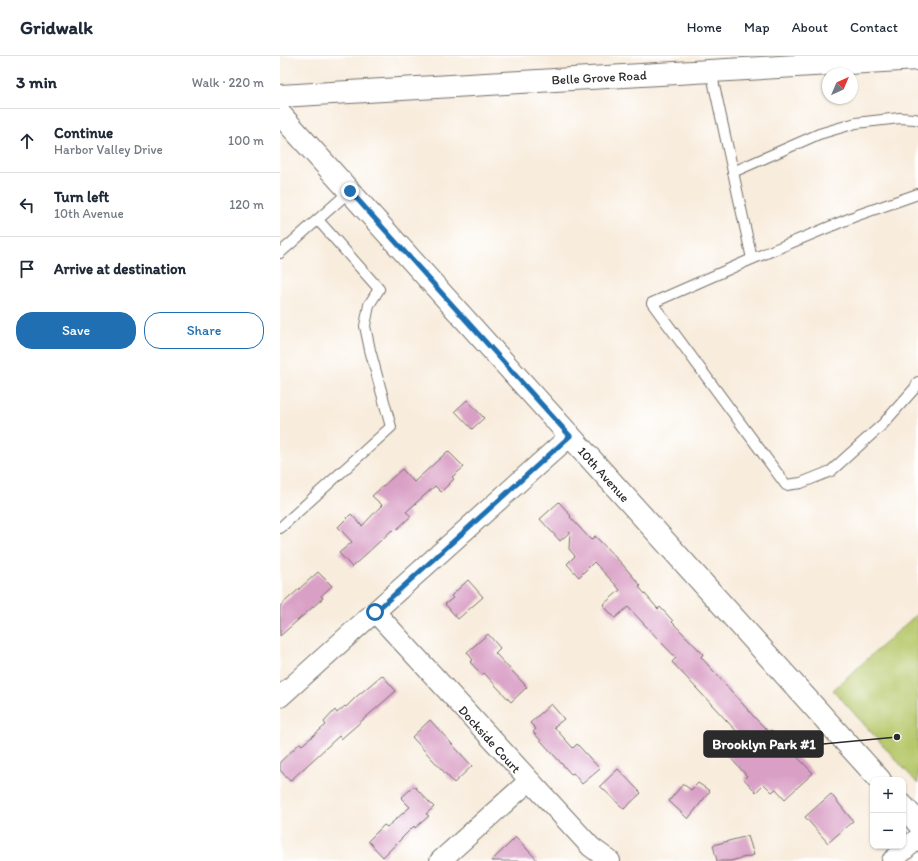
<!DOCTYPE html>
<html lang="en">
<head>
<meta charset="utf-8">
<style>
  :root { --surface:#fff; --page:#f6f6f7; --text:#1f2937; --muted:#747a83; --line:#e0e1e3; --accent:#1f6fb2 }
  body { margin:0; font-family:Itim,sans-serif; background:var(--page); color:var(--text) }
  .controls { position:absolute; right:12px; bottom:12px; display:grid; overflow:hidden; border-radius:8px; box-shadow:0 1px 3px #0004 }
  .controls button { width:36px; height:36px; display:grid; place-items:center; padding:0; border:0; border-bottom:1px solid var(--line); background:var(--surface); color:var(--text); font:20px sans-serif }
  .compass { position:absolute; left:542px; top:12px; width:36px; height:36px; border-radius:50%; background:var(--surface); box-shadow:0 1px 3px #0004; rotate:44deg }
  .stop { position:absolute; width:12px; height:12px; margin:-9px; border:3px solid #1f6fb2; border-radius:50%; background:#fff }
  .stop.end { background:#1f6fb2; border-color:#fff; box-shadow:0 1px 4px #0008 }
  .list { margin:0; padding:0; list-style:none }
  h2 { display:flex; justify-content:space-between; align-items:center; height:52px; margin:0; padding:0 16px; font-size:17px }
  h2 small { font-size:13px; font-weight:400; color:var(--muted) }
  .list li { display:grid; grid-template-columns:26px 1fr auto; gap:12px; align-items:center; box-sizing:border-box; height:64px; padding:0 16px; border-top:1px solid var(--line) }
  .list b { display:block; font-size:15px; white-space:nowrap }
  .list p { margin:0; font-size:13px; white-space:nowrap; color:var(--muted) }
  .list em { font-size:13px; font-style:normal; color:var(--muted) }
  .actions { display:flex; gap:8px; padding:12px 16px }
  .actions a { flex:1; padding:9px 0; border:1px solid var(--accent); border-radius:16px; text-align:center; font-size:14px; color:var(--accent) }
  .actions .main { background:var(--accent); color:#fff }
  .icon { flex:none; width:22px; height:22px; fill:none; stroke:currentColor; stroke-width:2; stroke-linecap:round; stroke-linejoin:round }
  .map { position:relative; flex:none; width:638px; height:805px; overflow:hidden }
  header { display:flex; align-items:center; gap:24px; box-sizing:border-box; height:56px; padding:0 20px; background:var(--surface); border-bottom:1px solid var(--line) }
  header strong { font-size:19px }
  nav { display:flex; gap:22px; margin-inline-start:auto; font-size:14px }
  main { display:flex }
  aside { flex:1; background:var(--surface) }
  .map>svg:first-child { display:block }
  .green { fill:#b6c86b; stroke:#707a4b }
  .building { fill:#d99fc5 }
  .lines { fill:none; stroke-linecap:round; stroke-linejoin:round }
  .service-casing { stroke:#736f69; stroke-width:12 }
  .minor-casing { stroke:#736f69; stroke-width:22 }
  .tertiary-casing { stroke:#736f69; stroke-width:24 }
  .secondary-casing { stroke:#736f69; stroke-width:24 }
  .service { stroke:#fff; stroke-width:10 }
  .minor { stroke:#fff; stroke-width:20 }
  .tertiary { stroke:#fff; stroke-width:22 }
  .secondary { stroke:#fff; stroke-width:22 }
  .route { stroke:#1f6fb2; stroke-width:5 }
  .labels { text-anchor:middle; stroke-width:3.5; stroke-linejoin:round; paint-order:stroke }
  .street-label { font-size:13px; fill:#2b2b2b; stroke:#fff }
  .leader { fill:none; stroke:#2b2b2b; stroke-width:1.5 }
  .callout-dot { fill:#2b2b2b; stroke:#fff; stroke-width:1.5 }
  .callout { fill:#2b2b2b; stroke:#2b2b2b; stroke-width:1.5 }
  .callout-label { font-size:14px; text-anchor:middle; font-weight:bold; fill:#fff }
</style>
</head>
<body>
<header>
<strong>Gridwalk</strong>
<nav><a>Home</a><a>Map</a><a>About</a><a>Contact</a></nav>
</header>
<main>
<aside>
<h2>3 min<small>Walk · 220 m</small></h2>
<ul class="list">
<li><svg class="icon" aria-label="ahead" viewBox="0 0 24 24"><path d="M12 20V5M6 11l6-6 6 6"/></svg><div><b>Continue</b><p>Harbor Valley Drive</p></div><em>100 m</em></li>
<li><svg class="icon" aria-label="left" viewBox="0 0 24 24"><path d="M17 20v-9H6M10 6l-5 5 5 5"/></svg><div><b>Turn left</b><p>10th Avenue</p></div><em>120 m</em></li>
<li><svg class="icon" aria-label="arrive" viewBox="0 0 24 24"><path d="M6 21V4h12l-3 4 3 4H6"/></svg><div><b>Arrive at destination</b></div></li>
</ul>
<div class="actions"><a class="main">Save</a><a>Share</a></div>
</aside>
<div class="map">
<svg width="638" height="805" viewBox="0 0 638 805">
  <rect width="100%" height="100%" fill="#fff"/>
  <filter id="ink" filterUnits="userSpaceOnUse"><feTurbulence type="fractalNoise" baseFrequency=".025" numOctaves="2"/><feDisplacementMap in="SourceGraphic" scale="8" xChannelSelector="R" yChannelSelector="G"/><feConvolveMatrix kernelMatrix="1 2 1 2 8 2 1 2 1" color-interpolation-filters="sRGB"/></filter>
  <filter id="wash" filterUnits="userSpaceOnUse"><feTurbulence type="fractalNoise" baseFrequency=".012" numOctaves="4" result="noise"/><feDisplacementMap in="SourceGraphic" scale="16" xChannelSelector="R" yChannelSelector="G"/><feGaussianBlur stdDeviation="0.9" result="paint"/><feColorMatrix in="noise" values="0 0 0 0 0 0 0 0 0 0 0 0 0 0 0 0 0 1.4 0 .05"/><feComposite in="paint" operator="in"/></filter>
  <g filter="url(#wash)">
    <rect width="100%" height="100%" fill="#f8ecdc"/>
    <!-- green -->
    <path class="green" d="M638 557V728L553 634Z"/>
    <g id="blocks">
      <!-- building -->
      <g class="building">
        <path d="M187 344 204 362 192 373 175 355Z"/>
        <path d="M168 395 184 411 172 421 174 423 161 436 155 430 126 456 131 460 114 476 112 474 72 511 59 497 72 486 58 471 71 458 82 470 102 449 92 440 122 413 134 426Z"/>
        <path d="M279 446 291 460 290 461 311 484 315 480 343 509 361 530 359 531 378 553 380 551 393 565 392 566 423 598 421 601 476 663 489 676 491 674 533 717 505 743 496 733 492 736 484 728 476 736 464 723 467 720 445 696 453 688 452 686 460 679 392 606 396 602 348 551 335 562 323 549 340 534 334 527 314 506 299 521 287 508 295 500 289 493 290 476 280 485 260 463Z"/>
        <path d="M38 516 52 530 41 540 43 542 0 580V550Z"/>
        <path d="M188 524 203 541 178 563 165 548 173 542 171 540Z"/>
        <path d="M208 578 220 592 215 597 247 631 231 646 204 617 202 619 190 606 193 604 187 596Z"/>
        <path d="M102 619 116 635 61 683 59 680 10 725 0 714V706L20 687 22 689 46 669 44 666 55 654 57 657 65 650 66 651 76 641Z"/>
        <path d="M271 648 284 663 274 671 293 692 297 688 320 713 302 728 293 717 291 718 253 676 256 673 250 667Z"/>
        <path d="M150 664 192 710 174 727 132 681Z"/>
        <path d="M338 713 361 737 344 753 320 730Z"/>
        <path d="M418 727 430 735 408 763 389 745 403 728 411 734Z"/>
        <path d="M134 730 154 751 146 758 149 760 135 772 134 770 103 801 88 785 104 769 107 771 130 751 121 742Z"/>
        <path d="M551 738 573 765 548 787 525 761Z"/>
        <path d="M468 780 474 799 450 805H437L433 789Z"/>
        <path d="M236 781 258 805H211L226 791Z"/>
      </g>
    </g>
  </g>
  <g filter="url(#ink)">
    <use href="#blocks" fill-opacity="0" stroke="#736f69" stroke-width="1"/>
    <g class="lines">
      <defs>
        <g id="service">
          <path d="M431 15 472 203 578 159 638 138"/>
          <path d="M453 116 539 78 576 67 620 62 635 63 638 64"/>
          <path d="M0 197 70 135"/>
          <path d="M472 203 372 247 506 429 521 427 551 415 603 368 635 332 638 326"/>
          <path d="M0 472 111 371 90 294 85 270 89 249 99 233 38 164"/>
        </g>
        <g id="minor">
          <path d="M95 556 311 791 330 805"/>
          <path d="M0 641 290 380"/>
          <path d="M160 805 249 725"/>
          <path d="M612 805 638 782"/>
        </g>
        <g id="tertiary">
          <path d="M0 58 600 724"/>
          <path d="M623 750 638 767"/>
        </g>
        <path id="secondary" d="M0 40 638 3"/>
      </defs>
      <!-- service casing -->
      <use href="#service" class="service-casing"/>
      <!-- minor casing -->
      <use href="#minor" class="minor-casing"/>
      <!-- tertiary casing -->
      <use href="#tertiary" class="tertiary-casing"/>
      <!-- secondary casing -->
      <use href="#secondary" class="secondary-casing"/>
      <!-- service -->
      <use href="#service" class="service"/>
      <!-- minor -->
      <use href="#minor" class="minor"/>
      <!-- tertiary -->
      <use href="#tertiary" class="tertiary"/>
      <!-- secondary -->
      <use href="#secondary" class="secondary"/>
    </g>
  </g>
  <g class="lines" filter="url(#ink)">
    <!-- route -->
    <path class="route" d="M70 135 290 380 95 556"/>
  </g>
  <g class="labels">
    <!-- street labels -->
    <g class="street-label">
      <text transform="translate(319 21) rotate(-3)" y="5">Belle Grove Road</text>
      <text transform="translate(324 418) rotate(48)" y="5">10th Avenue</text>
      <text transform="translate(210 683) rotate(48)" y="5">Dockside Court</text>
    </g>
  </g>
  <!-- callouts -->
  <path class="leader" d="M617 681L543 688"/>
  <circle class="callout-dot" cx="617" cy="681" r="4"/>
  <rect class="callout" x="424" y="675" width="119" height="26" rx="4"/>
  <g class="callout-label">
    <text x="484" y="693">Brooklyn Park #1</text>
  </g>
</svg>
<div class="controls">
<button>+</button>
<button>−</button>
</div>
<svg class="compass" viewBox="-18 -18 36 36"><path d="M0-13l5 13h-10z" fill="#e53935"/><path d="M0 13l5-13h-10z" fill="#747a83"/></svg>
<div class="stop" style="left:95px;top:556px"></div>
<div class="stop end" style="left:70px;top:135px"></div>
</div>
</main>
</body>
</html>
